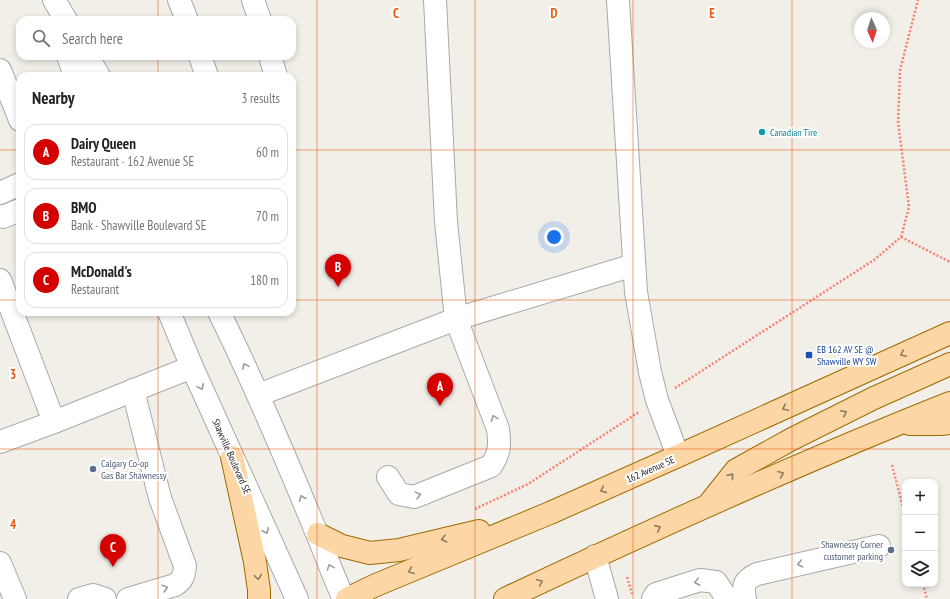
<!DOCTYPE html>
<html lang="en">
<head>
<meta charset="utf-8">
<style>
  :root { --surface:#fff; --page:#f6f6f6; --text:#222; --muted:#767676; --line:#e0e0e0; --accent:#d40000 }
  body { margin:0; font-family:"PT Sans Narrow",sans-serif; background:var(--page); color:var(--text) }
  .controls { position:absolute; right:12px; bottom:12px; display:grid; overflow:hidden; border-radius:8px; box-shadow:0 2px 6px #0003 }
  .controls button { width:36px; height:36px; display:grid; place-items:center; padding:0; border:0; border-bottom:1px solid var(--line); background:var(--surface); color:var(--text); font:20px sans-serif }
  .compass { position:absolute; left:854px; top:12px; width:36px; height:36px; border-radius:50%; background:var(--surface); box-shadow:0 2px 6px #0003; rotate:177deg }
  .you { position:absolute; left:554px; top:237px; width:14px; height:14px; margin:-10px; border:3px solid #fff; border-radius:50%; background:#1a73e8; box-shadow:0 0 0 6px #1a73e833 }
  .badge { display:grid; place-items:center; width:26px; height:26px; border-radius:50%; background:var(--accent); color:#fff; font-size:13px; font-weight:700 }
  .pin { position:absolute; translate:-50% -33px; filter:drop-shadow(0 1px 2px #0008) }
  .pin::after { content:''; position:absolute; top:21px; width:14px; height:12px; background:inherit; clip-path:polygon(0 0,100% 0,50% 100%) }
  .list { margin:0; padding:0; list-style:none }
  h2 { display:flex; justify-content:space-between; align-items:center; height:52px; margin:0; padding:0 16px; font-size:17px }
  h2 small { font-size:13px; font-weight:400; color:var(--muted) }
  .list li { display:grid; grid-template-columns:26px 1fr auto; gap:12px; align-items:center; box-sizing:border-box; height:56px; margin:0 8px 8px; padding:0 8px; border:1px solid var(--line); border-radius:12px }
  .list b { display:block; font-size:15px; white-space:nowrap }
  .list p { margin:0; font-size:13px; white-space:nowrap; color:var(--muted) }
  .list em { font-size:13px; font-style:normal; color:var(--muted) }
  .icon { flex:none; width:22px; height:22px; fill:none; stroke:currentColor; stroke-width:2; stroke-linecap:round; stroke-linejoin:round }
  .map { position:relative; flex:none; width:950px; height:599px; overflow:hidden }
  .search { position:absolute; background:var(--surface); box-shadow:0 2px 6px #0003; left:16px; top:16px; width:280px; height:44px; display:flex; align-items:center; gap:10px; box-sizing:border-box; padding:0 14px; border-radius:12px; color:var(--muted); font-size:15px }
  .panel { position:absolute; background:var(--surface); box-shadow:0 2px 6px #0003; left:16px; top:72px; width:280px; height:244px; border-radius:12px }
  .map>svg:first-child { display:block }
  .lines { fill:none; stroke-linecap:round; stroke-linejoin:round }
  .minor-casing { stroke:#a9a9a9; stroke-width:24 }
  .major-casing { stroke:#a06b00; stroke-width:24 }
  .path { stroke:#fa8072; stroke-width:2.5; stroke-dasharray:2 2; stroke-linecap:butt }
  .minor { stroke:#fff; stroke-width:22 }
  .major { stroke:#fcd6a4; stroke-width:22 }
  .oneway { stroke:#8f7c63 }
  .oneway2 { stroke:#9c9c9c }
  .grid { fill:none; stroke:#e8590c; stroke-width:1; stroke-opacity:0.55 }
  .culture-dot { fill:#0f9aa8; stroke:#fff; stroke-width:1.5 }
  .transit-dot { fill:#1a4fb4; stroke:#fff; stroke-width:1.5 }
  .service-dot { fill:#5c6f8a; stroke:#fff; stroke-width:1.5 }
  .labels { text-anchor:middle; stroke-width:4; stroke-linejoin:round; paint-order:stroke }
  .culture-label { font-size:10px; fill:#0d838f; stroke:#fff; text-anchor:start }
  .transit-label { font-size:10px; fill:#164399; stroke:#fff; text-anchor:start }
  .street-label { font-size:10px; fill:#222; stroke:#fff }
  .service-label { font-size:10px; fill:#4e5e75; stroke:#fff; text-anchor:start }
  .grid-label { font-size:13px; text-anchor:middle; font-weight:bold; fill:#e8590c; stroke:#fff; stroke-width:4; stroke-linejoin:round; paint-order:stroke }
</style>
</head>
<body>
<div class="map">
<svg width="950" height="599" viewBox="0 0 950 599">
  <rect width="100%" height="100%" fill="#f2efe9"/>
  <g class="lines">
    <defs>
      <g id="minor">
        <path d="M54 0 66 20"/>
        <path d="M179 0 187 20"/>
        <path d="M253 0 260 20"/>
        <path d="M618 0 636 292 650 372 657 400 678 456"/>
        <path d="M68 56 75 76"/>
        <path d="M87 56 99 76"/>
        <path d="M200 56 207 76"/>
        <path d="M270 56 276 76"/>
        <path d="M0 70 20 120"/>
        <path d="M0 193 20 184"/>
        <path d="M0 216 3 217 20 210"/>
        <path d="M0 280 54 422 192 367"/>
        <path d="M169 312 192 367 297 599"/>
        <path d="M219 312C254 383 285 456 315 529 325 552 333 576 344 599"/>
        <path d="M258 395 456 319 446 222 435 0"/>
        <path d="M0 442 54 422"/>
        <path d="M388 477 399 494 414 497 491 466C500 453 500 444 498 429L456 319 634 265"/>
        <path d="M595 556 607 599"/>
        <path d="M0 563 15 599"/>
        <path d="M79 599 93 595 105 599"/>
        <path d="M128 599 175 585C183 580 184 575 185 566L160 498 133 390"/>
        <path d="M653 599 656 594 700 580 716 582 724 594 725 599"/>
        <path d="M745 599C742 584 745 580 757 574L879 546"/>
      </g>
      <g id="major">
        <path d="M910 424H941L950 423"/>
        <path d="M232 457 255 562 259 590V599"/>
        <path d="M709 504 736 470 792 439 874 398 950 364"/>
        <path d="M318 534 342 546 370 553 399 550 479 531"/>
        <path d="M347 599 376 585 550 513 678 456 950 333"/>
        <path d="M505 599C651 530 799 463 950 403"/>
      </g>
    </defs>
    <!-- minor casing -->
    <use href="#minor" class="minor-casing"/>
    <!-- major casing -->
    <use href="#major" class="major-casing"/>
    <!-- path -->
    <g class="path">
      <path d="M901 237 950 262"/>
      <path d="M675 388 874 260 901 237 909 207 898 122 900 70 918 0"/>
      <path d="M892 465 905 515"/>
      <path d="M475 509 528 484 639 412"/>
      <path d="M627 577 632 594"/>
      <path d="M923 584 927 599"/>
    </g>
    <!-- minor -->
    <use href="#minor" class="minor"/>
    <!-- major -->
    <use href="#major" class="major"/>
  </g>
  <!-- one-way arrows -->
  <defs><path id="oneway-chevron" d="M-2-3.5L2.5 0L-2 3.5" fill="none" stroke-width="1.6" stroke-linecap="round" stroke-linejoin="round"/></defs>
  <g class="oneway">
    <use href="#oneway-chevron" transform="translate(903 354) rotate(155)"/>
    <use href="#oneway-chevron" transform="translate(785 408) rotate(155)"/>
    <use href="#oneway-chevron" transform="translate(844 413) rotate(-26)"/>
    <use href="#oneway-chevron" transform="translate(781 474) rotate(-23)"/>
    <use href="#oneway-chevron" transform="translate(731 476) rotate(-51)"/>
    <use href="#oneway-chevron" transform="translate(603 490) rotate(156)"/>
    <use href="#oneway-chevron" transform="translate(658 528) rotate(-24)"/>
    <use href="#oneway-chevron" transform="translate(444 539) rotate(166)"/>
    <use href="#oneway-chevron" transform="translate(411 571) rotate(157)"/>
    <use href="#oneway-chevron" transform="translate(258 577) rotate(82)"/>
    <use href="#oneway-chevron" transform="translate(540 582) rotate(-25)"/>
  </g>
  <g class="oneway2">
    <use href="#oneway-chevron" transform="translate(245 366) rotate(-114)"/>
    <use href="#oneway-chevron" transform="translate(201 387) rotate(66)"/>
    <use href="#oneway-chevron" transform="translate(494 418) rotate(-111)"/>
    <use href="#oneway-chevron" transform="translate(418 495) rotate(-15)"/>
    <use href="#oneway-chevron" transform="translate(302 498) rotate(-113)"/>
    <use href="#oneway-chevron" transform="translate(266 531) rotate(65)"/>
    <use href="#oneway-chevron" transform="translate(800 564) rotate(167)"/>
    <use href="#oneway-chevron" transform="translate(330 567) rotate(-110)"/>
    <use href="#oneway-chevron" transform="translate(697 582) rotate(169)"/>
    <use href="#oneway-chevron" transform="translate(165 588) rotate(-17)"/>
  </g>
  <!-- grid -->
  <path class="grid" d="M158 0V20M317 0V599M475 0V599M633 0V599M792 0V599M158 56V76M0 150H20M292 150H950M0 300H20M292 300H950M158 312V599M0 449H950"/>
  <!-- markers -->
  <circle class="culture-dot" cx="762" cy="132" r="4"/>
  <rect class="transit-dot" x="805" y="351" width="8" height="8" rx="2"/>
  <g class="service-dot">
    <circle cx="93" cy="469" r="4"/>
    <circle cx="891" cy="550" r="4"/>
  </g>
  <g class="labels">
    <!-- culture labels -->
    <g class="culture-label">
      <text x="770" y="136">Canadian Tire</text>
    </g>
    <!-- transit labels -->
    <g class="transit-label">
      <text x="817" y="353">EB 162 AV SE @<tspan x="817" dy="12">Shawville WY SW</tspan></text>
    </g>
    <!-- street labels -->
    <g class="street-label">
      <text transform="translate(232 456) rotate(66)" y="4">Shawville Boulevard SE</text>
      <text transform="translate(650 469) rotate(-24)" y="4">162 Avenue SE</text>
    </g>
    <!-- service labels -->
    <g class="service-label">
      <text x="101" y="467">Calgary Co-op<tspan x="101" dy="12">Gas Bar Shawnessy</tspan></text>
      <text x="883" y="548" text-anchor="end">Shawnessy Corner<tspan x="883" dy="12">customer parking</tspan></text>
    </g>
  </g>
  <g class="grid-label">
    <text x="396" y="18">C</text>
    <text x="554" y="18">D</text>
    <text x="712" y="18">E</text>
    <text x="13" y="379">3</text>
    <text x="13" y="529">4</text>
  </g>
</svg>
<div class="controls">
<button>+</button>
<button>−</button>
<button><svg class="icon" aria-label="layers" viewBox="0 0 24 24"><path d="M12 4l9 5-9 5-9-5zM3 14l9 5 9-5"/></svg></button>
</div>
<svg class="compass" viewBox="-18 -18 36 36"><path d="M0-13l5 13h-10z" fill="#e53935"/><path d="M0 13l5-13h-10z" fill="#767676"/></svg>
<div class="you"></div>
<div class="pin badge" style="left:440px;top:406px">A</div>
<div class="pin badge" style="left:338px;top:287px">B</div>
<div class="pin badge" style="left:113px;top:567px">C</div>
<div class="search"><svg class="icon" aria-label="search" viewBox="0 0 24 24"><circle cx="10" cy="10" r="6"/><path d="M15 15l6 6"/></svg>Search here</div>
<section class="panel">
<h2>Nearby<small>3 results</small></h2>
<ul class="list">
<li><span class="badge">A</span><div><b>Dairy Queen</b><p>Restaurant · 162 Avenue SE</p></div><em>60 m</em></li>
<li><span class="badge">B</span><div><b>BMO</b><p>Bank · Shawville Boulevard SE</p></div><em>70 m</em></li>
<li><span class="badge">C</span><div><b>McDonald's</b><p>Restaurant</p></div><em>180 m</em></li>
</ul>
</section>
</div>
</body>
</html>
